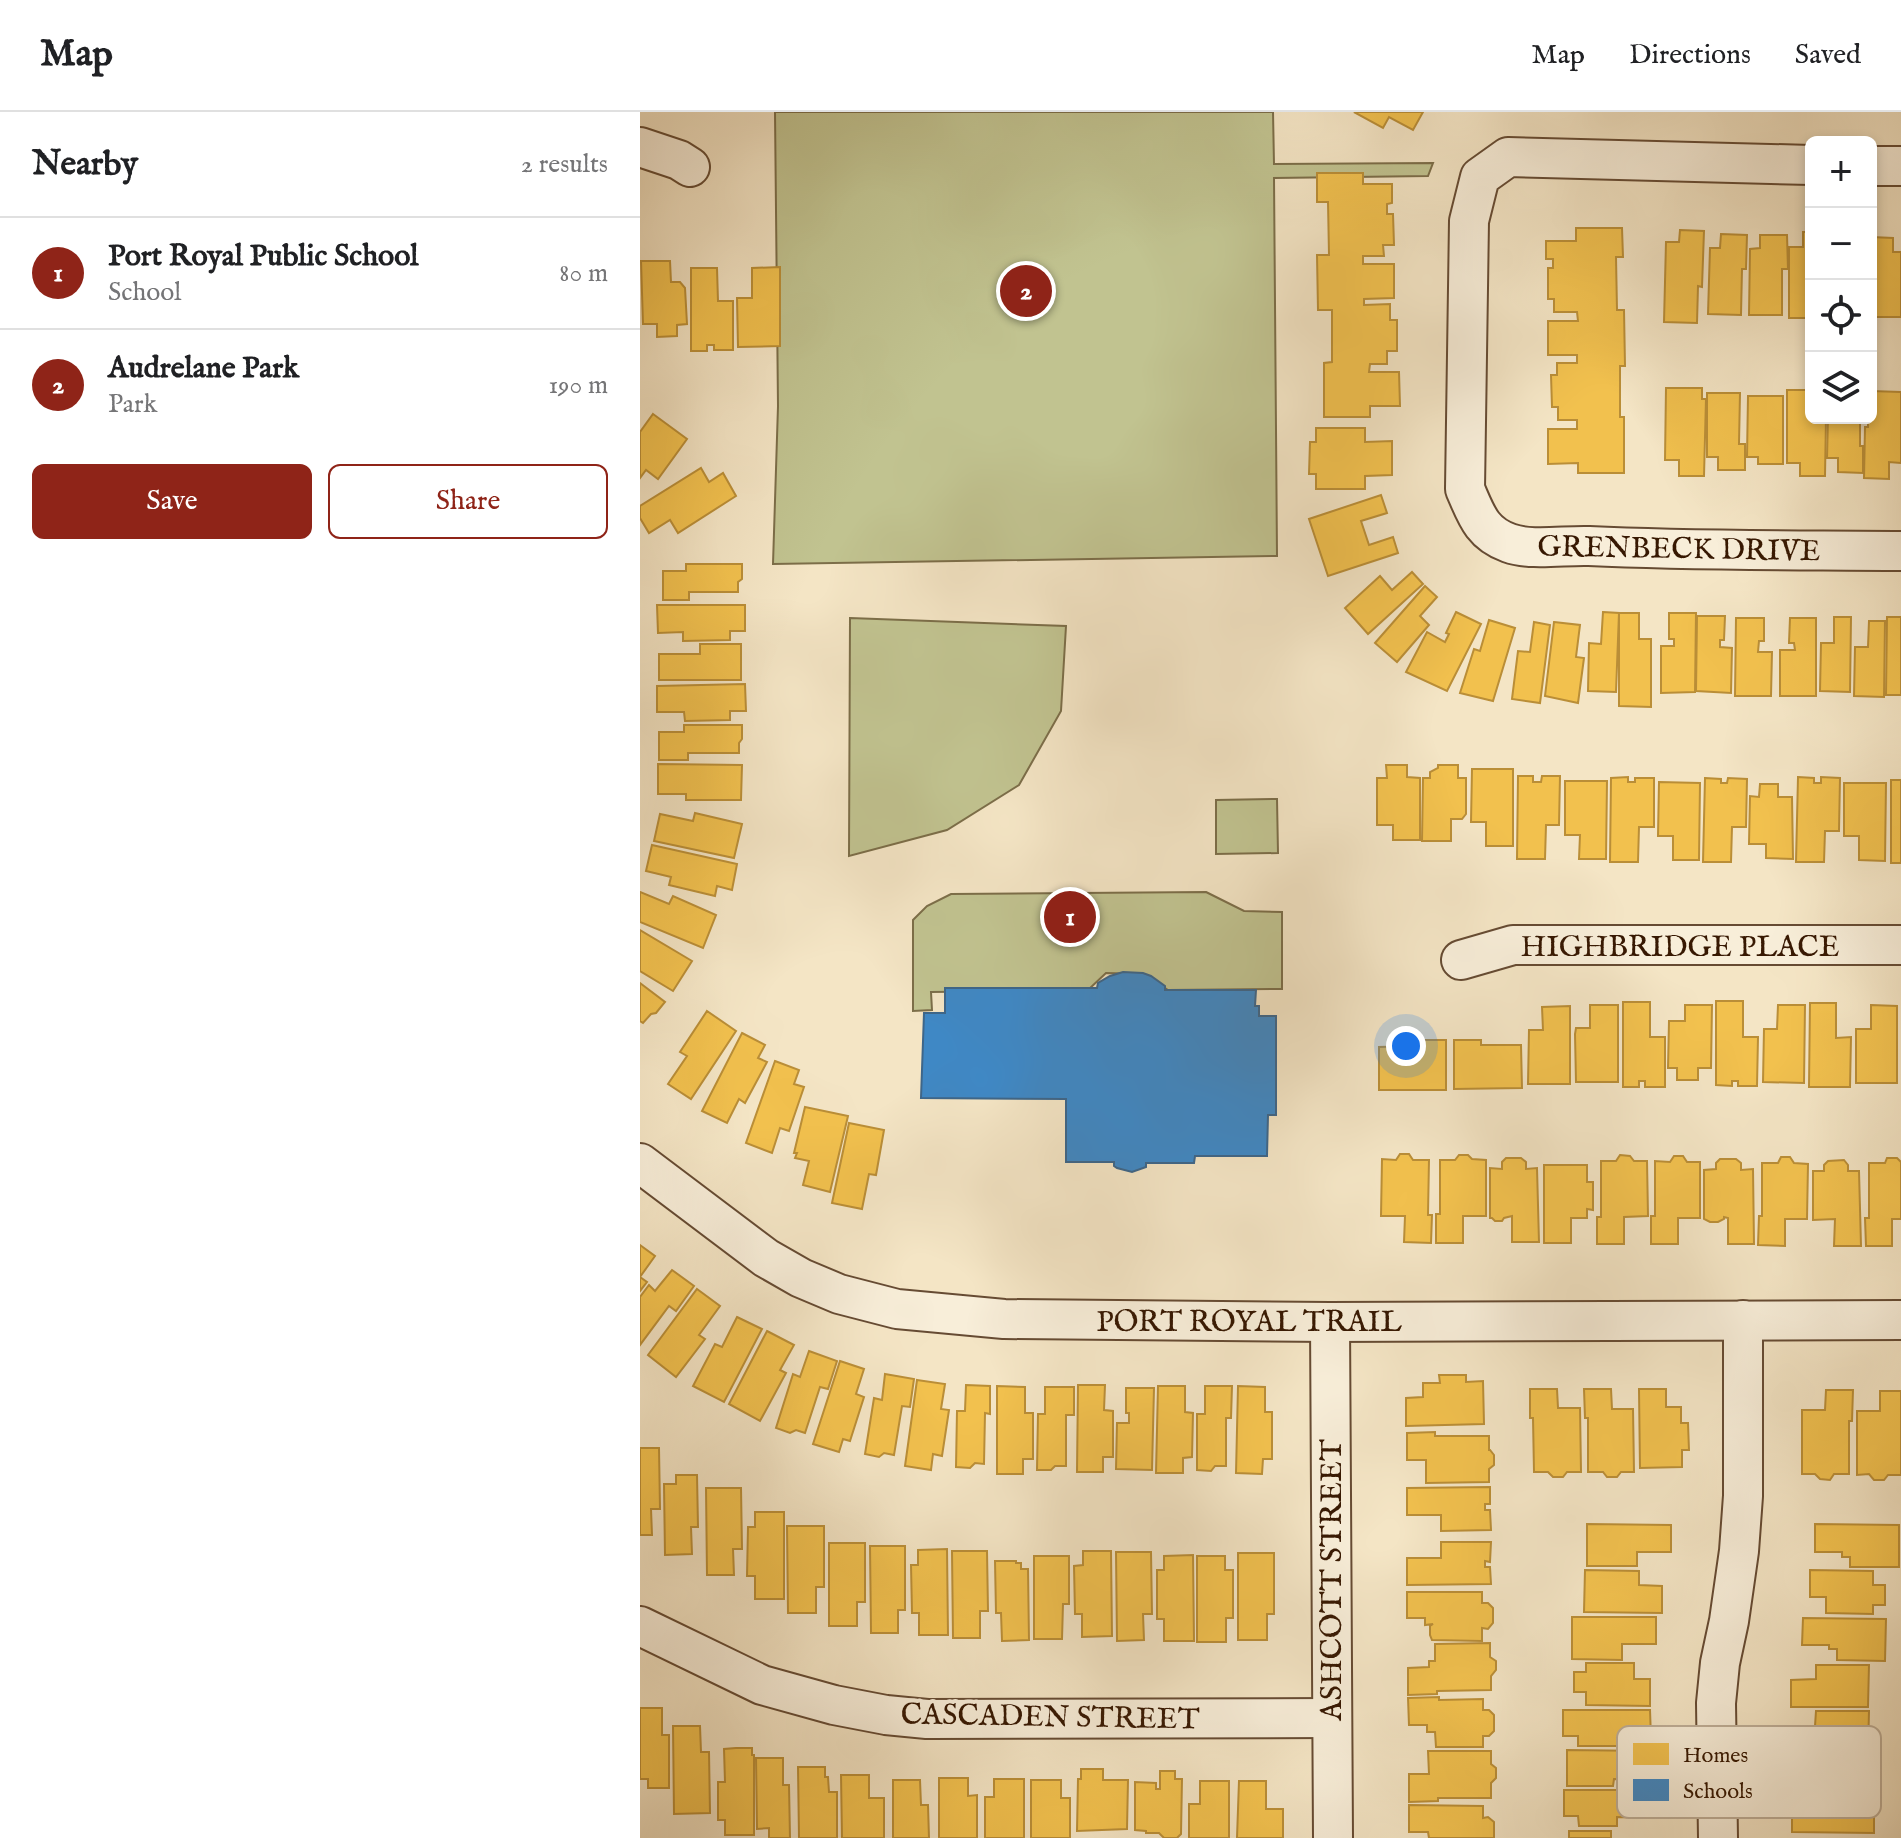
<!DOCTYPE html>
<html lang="en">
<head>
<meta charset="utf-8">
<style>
  :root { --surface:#fff; --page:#f2f2f2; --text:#202124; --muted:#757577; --line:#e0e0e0; --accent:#8f2418 }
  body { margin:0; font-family:"IM FELL English",serif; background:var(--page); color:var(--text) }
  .controls { position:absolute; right:24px; top:24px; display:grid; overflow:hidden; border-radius:12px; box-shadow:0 4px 12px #0003 }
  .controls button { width:72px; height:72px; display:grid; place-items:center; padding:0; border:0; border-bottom:2px solid var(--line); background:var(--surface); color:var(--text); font:40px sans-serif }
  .you { position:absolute; left:766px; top:934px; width:28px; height:28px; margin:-20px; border:6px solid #fff; border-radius:50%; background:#1a73e8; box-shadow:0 0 0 12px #1a73e833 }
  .badge { display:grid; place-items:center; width:52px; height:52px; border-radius:50%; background:var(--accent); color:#fff; font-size:26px; font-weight:700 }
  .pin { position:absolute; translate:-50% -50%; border:4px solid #fff; box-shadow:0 2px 8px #0006 }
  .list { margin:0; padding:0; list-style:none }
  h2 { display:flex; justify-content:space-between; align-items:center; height:104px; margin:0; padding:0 32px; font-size:34px }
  h2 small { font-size:26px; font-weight:400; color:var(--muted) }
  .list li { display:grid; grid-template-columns:52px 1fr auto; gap:24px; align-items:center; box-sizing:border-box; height:112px; padding:0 32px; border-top:2px solid var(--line) }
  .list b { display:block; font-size:30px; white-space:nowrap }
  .list p { margin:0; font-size:26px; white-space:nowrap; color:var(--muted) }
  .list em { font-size:26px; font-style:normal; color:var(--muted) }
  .actions { display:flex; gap:16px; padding:24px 32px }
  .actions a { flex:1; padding:18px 0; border:2px solid var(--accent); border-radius:12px; text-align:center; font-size:28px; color:var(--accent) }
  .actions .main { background:var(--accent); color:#fff }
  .icon { flex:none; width:44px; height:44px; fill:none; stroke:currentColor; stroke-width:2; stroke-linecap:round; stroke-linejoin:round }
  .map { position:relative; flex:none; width:1261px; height:1726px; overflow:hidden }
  header { display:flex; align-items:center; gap:48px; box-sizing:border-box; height:112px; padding:0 40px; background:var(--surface); border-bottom:2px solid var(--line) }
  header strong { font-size:38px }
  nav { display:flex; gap:44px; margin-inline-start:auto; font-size:28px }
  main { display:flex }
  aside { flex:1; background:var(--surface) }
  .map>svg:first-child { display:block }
  .green { fill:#c1c390; stroke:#7c6e49; stroke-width:2 }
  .homes { fill:#f2c14e; stroke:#ba8e37; stroke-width:2 }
  .schools { fill:#3f88c5; stroke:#3d668a; stroke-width:2 }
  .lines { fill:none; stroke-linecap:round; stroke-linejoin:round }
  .minor-casing { stroke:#664b33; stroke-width:42 }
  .minor { stroke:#f8eed9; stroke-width:38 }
  .labels { text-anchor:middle; stroke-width:8; stroke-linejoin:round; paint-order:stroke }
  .street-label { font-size:30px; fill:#371802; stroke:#f8eed9 }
  .key { fill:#f8eed9; stroke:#beae98; stroke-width:2 }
  .key-label { font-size:22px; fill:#371802 }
</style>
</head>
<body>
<header>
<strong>Map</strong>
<nav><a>Map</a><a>Directions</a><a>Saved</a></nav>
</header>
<main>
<aside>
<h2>Nearby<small>2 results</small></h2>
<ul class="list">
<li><span class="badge">1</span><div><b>Port Royal Public School</b><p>School</p></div><em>80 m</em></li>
<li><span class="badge">2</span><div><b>Audrelane Park</b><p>Park</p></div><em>190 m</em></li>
</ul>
<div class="actions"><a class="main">Save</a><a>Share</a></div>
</aside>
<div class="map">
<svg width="1261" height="1726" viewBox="0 0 1261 1726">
  <rect width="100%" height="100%" fill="#f4e5c5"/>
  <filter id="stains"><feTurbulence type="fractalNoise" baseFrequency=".0025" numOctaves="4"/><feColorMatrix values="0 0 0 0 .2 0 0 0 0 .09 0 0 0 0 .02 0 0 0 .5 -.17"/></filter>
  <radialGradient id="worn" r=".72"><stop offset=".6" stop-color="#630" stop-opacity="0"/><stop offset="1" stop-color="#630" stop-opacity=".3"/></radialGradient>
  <!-- green -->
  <g class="green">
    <path d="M135 0H633L634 52 793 51 788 64 634 66 637 444 133 452 138 294Z"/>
    <path d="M210 506 426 514 421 599 379 673 307 718 209 744Z"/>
    <path d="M637 687 638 741 576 742V688Z"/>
    <path d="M566 780 604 799 642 800V877L528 878 504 862 466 861 448 878 291 880 292 898 273 899V808L287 794 311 782Z"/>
  </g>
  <!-- homes -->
  <g class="homes">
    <path d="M714 0H783L773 18 749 5 743 16Z"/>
    <path d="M677 61H723V72H752V91L747 92V102H753L754 133H743L744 144H723V152H754V186L724 187V193L750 192V208H757V239H747V252H730L729 260H759L760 294H730V305H684V251L692 250V198H678L677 143H689L688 90H677Z"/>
    <path d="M936 116H982L983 145H976L977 198H984L985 254H980V305H984V361H938V351L908 352V317H937V308H918V295H912L911 263H917V251H937V243H908V209H938L937 200H914V187H908V156H913V147H906V129H936Z"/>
    <path d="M1040 118 1064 119 1062 175 1058 174 1057 211 1024 210 1026 130H1039Z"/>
    <path d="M1163 120H1171V206H1149V135H1163Z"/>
    <path d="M1081 122 1107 123 1106 157H1102L1101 203 1068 202 1070 136H1080Z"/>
    <path d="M1120 123H1147L1148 157H1142V203H1109L1110 137 1120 136Z"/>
    <path d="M1231 125 1253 126V140H1261V205H1231Z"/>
    <path d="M1 149H30L31 170H40L45 176 47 212 37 213V224L17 225V212H3Z"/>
    <path d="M140 155V234L98 235 97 186H112V156Z"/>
    <path d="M51 156H77L78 189H93V238H74V233H67V239H51Z"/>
    <path d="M1026 276H1062V287H1066L1064 364H1039V348H1025Z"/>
    <path d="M1147 278H1171V306H1186L1185 364H1160V351H1147Z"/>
    <path d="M1231 279 1261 280V351L1249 350V367L1224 366 1225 315H1228V306H1231Z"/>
    <path d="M1067 281H1100L1099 332H1105V358H1078V345H1067Z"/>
    <path d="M1108 284H1143V352H1118V345H1107Z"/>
    <path d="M13 302 47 327 18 367 6 358 0 366V320Z"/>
    <path d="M1188 306H1220V334H1223V361L1198 360V346H1187Z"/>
    <path d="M676 316H725V330L752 329V363L725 364V377H676V362H669L670 330H676Z"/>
    <path d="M61 356 69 370 83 361 96 384 38 421 30 408 9 421 0 406V394Z"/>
    <path d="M741 383 747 401 721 409 729 433 753 425 758 441 688 464 669 407Z"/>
    <path d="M46 452H102V467L98 470V480H49V488H23V459H46Z"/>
    <path d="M772 460 783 472 728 522 705 496 740 464 752 478Z"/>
    <path d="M785 474 797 485 780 504 789 513 757 550 735 531Z"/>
    <path d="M17 493H105V519H90V528L43 529V520L18 521Z"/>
    <path d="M816 500 841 512 807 579 766 560 787 520 805 530 809 522 806 521Z"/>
    <path d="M963 500 979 501 976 580 948 579 949 531 961 532Z"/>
    <path d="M979 501H999V527H1011V595L979 594Z"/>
    <path d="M1029 501H1056L1055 580 1021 581V534H1034V527H1029Z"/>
    <path d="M1057 504H1085L1084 528H1080V535L1092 536 1091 581 1056 579Z"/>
    <path d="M1194 505H1211L1210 580 1180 579 1181 531H1194Z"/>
    <path d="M1247 505H1261V583H1246Z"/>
    <path d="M1096 506H1124V529H1119L1118 540H1132L1131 584H1095Z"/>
    <path d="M1150 506H1176V584H1140V538H1155L1154 531H1149Z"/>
    <path d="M849 508 875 516 853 589 820 581 834 537 840 539Z"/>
    <path d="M1229 509H1245L1244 585 1214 584 1215 535H1228Z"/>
    <path d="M894 510 910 513 900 591 872 587 878 539 890 540Z"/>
    <path d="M914 510 940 513 936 545 944 546 938 591 905 584Z"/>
    <path d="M60 532H101V568H19V542H60Z"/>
    <path d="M105 572 106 599H90V608L45 609 44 600H17V574Z"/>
    <path d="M44 613H102V627L99 631V641H48V648H19V620H44Z"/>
    <path d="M18 652 102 653 101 688H46V682H18Z"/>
    <path d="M746 653H767V665L780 666V728H753V713H737V666H747Z"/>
    <path d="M798 653H818V666H826V702L822 707H811V729H782L783 666H790V660L798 656Z"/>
    <path d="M832 657H873V734H846V710H831Z"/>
    <path d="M878 664H893V670H901L902 664H920L919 713H906L905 747H877Z"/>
    <path d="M988 665V670H995V666H1014V715H999L998 750H970L971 666Z"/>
    <path d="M1158 665 1174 666V671H1181V665L1200 666 1199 719H1185L1184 750H1156Z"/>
    <path d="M1065 666 1081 667V671H1087L1088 666 1107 667 1106 715H1092L1091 750H1063Z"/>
    <rect x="1251" y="668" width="10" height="83"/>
    <path d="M925 669H967L966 747H939L940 723H925Z"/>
    <path d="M1019 670 1060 671 1059 748H1033V724H1018Z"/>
    <path d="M1204 671H1246L1245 749 1219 748V724H1204Z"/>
    <path d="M1120 672H1138V685H1152L1153 747 1126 746V732H1109L1110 684 1119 685Z"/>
    <path d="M55 701 102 712 94 746 14 729 20 702 53 709Z"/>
    <path d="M12 733 97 752 92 778 77 774 75 784 29 773 31 765 6 759Z"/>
    <path d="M0 780 29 792 33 784 76 803 63 836 0 810Z"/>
    <path d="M0 818 52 849 33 879 0 859Z"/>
    <path d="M0 871 25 890 16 901 11 902 3 911 0 909Z"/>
    <path d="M1076 889H1103V925H1118L1117 974H1098V969H1092V974L1076 973Z"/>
    <path d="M983 890H1010V925H1025V975H1005V969H999V975H983Z"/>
    <path d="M1170 891H1196V926L1211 925 1210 975H1169Z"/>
    <path d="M950 893H978V970H936L935 922 936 916H950Z"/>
    <path d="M1045 893H1072L1071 956H1058V968H1037V956H1028L1029 909H1045Z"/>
    <path d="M1138 893H1165L1164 971 1123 970 1124 917H1137Z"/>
    <path d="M1231 893 1257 894V971H1216V917H1231Z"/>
    <path d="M930 894V972H888L889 918H903L902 895Z"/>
    <path d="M67 899 96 919 51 987 28 972 47 944 40 940Z"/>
    <path d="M102 921 125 933 118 946 127 950 105 991 99 987 87 1011 62 999Z"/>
    <path d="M777 928H806V978H739V935L777 934Z"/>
    <path d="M814 928H841V933H881L882 976 814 977Z"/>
    <path d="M135 949 159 958 154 972 164 975 149 1019 140 1016 132 1041 106 1031Z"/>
    <path d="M165 995 208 1004 190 1080 163 1073 169 1049 155 1046 157 1041H154Z"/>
    <path d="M209 1011 244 1018 236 1063 229 1062 222 1097 192 1091Z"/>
    <path d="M760 1042H769L773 1048H789L788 1103H792L791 1131 764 1130 765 1104H741L742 1047 756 1048Z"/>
    <path d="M819 1043H828L832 1047 846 1048V1104H823V1131H796V1102H800V1048H815Z"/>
    <path d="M980 1043 990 1044 994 1049H1007L1008 1104 984 1105V1132H957V1105H961V1049H976Z"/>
    <path d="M1034 1044H1043L1047 1050H1060V1106H1038V1132H1011V1104H1015V1049L1030 1050Z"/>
    <path d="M1141 1045H1150L1154 1051 1168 1052 1167 1107H1145V1134L1118 1133 1119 1104H1122V1051H1138Z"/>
    <path d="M866 1046H881L886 1050V1057L897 1056 899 1130H872V1104L864 1106 862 1109H855L852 1106H850V1056L862 1057V1050Z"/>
    <path d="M1247 1046H1257L1261 1050V1107H1252V1134H1226L1225 1106H1229V1051H1245Z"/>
    <path d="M1080 1047H1096L1101 1051V1058L1113 1057 1114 1132H1088V1106L1084 1105V1107L1078 1110H1070L1064 1107V1058L1076 1057V1051Z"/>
    <path d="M1204 1048 1208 1053V1059H1219L1221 1134H1194L1195 1107 1173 1108V1059H1184V1053L1188 1049Z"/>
    <path d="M904 1053H947V1070H953V1098L947 1097V1106H931V1131H904Z"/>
    <path d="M0 1133 15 1144 0 1165 7 1170 0 1179Z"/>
    <path d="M32 1158 54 1174 36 1199 29 1194 0 1233V1185L9 1173 15 1179Z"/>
    <path d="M57 1177 80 1194 59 1223 65 1227 36 1265 8 1243Z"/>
    <path d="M97 1205 122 1217 84 1290 53 1274 75 1232 82 1235Z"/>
    <path d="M127 1219 154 1233 140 1258 146 1261 120 1309 89 1292Z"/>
    <path d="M169 1239 197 1249 188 1277 180 1275 165 1321 156 1318 150 1321 136 1316 153 1262 160 1265Z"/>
    <path d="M200 1249 224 1257 216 1282 224 1285 210 1329 203 1327 199 1340 173 1332Z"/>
    <path d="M245 1262 274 1267 270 1295 262 1294 254 1343 244 1341 239 1345 225 1342 234 1286 242 1288Z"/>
    <path d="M799 1263H826V1270L843 1269 844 1312 766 1314V1286L783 1285V1271H800Z"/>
    <path d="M277 1268 305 1272 301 1297 309 1298 302 1344 293 1342 291 1358 265 1354Z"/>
    <path d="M326 1273 350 1274V1302L345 1301 344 1352 335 1351 330 1356 316 1355 317 1299H325Z"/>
    <path d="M438 1273H465L464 1298 473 1299V1345H463V1360H437Z"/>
    <path d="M357 1274 385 1275V1301H393V1347H383V1362H357Z"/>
    <path d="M518 1274H545V1300L553 1301 552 1345 543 1346V1361H516Z"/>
    <path d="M565 1274H592L591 1306H586V1354H575L571 1359 557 1358V1302H565Z"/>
    <path d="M598 1274 625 1275V1300H632V1347H623L622 1362 596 1361Z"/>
    <path d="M405 1275H434V1303H426V1354H415L411 1358H397L398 1302H405Z"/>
    <path d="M486 1276H514L512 1358 476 1357 477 1311H489V1301H486Z"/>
    <path d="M890 1277H917L918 1296H940L941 1360H927L923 1365H913L908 1360H894L893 1306H890Z"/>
    <path d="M944 1277H971L972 1297H993L994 1360H981L977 1365H967L963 1360H948V1306H945Z"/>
    <path d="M999 1277H1026V1295H1041V1311H1048L1049 1338H1042V1355L1000 1356Z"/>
    <path d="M1186 1278H1213L1212 1309H1209V1362H1194L1190 1368 1180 1367 1175 1362H1162V1298H1185Z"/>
    <path d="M1240 1279H1261V1363H1248L1244 1368H1234L1229 1362 1217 1363V1299H1240Z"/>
    <path d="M795 1320V1324H849V1338H850L854 1343V1353L849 1357V1370L786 1371V1348H767V1321Z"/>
    <path d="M0 1336H19L20 1397H11L12 1423H0Z"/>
    <path d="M36 1363H57L58 1415H51L52 1442 25 1443 24 1372H36Z"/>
    <path d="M850 1375V1392H845V1398H850L851 1418 801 1419V1403H767V1376Z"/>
    <path d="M66 1376H101L102 1437H93L94 1463H67Z"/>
    <path d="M115 1400H144V1487H115V1464H107L108 1415H115Z"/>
    <path d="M947 1412 1031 1413V1440H997V1454H947Z"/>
    <path d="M1175 1412 1259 1413V1455H1210V1445H1202V1440H1175Z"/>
    <path d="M147 1414H184V1475H176V1501H148Z"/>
    <path d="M801 1430H851L850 1450 845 1449V1455H850L851 1472 767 1473V1446H801Z"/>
    <path d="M189 1431H225V1490H217V1514H189Z"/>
    <path d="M230 1434H265V1498H258V1521H231Z"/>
    <path d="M307 1437 308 1523H279V1501H272L271 1453H278V1438Z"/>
    <path d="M312 1439H347L348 1499H340V1526H313Z"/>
    <path d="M443 1439H471L472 1524 442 1525V1502H435L434 1454 443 1453Z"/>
    <path d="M476 1440H511L512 1502H503L504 1528 477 1529Z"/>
    <path d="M598 1441H634V1502H627V1528H598Z"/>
    <path d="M553 1443 554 1529H524V1507H517V1458H524V1444Z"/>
    <path d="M394 1444H429V1492H423L422 1527H394Z"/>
    <path d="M557 1444H585V1458H593V1506H586V1530H557Z"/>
    <path d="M355 1449H376V1451H381V1457H388L389 1528 362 1529 361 1501H356Z"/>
    <path d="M945 1458 999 1459V1473L1022 1474V1501L944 1500Z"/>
    <path d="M1170 1458 1233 1459V1473H1245V1493H1233V1502L1186 1501V1485H1170Z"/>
    <path d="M767 1480H842V1491H848L853 1496V1511L848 1517 842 1516V1529L792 1528 790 1523V1514L793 1512 785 1513V1506H767Z"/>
    <path d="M932 1505H1016V1532H982V1548L932 1547Z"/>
    <path d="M1163 1506 1246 1507 1245 1549 1197 1548V1537H1189V1533H1162Z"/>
    <path d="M850 1531V1545L856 1549V1558L851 1564V1578L797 1579V1582L768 1583V1556L789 1555V1549H795V1532Z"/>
    <path d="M946 1551H994V1567H1010V1594L946 1593V1580H934V1560H946Z"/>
    <path d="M1176 1553H1229L1228 1595H1151V1568L1176 1567Z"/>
    <path d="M799 1585V1588L843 1587V1598H849L854 1603V1619L849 1624H843V1635H796L795 1620H787V1613H769L768 1586Z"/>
    <path d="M0 1596H22V1623H29V1676H8V1667H0Z"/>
    <path d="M923 1598H1010L1011 1626H977V1634H938V1624H923Z"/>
    <path d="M1176 1599H1229L1228 1641H1151V1614H1175Z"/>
    <path d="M33 1614H60L61 1640H69L70 1701 34 1702Z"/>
    <path d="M96 1636H112V1643H114V1723H85V1708H78V1670H85L84 1637Z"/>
    <path d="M927 1638 1010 1639 1009 1668 974 1667 973 1674H927Z"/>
    <path d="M788 1639H851V1652L856 1656V1666L851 1671V1686H798V1689L769 1690V1662H789Z"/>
    <path d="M116 1646H143V1673H149L150 1726H129V1716L117 1717Z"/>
    <path d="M158 1655H185V1665H188L189 1680H197V1726H159Z"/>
    <path d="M441 1657H463V1668H488L487 1717 437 1719 438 1667H441Z"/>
    <path d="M520 1659H535V1667H542L541 1722 537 1726H524L519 1721H506V1719L495 1718V1670L516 1671V1677H520Z"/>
    <path d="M201 1663H229V1686H244V1726H202Z"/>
    <path d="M299 1666H328V1684L337 1683V1726H299Z"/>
    <path d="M354 1667H384V1726H345V1685H354Z"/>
    <path d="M253 1668H280L281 1693H288L289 1726H253Z"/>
    <path d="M391 1668H421V1686H430V1726H391Z"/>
    <path d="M560 1669H589V1726H549V1692H560Z"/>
    <path d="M599 1669H626V1697H643V1726H597Z"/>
    <path d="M924 1678H1011V1706L977 1705V1714H939L938 1704H924Z"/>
    <path d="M1188 1686H1234V1721L1152 1720V1694L1188 1695Z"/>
    <path d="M769 1693 843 1694V1706L848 1705 854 1710V1726H789L788 1720H769Z"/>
    <rect x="929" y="1719" width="42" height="7"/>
  </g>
  <!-- schools -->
  <path class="schools" d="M483 860 503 861 511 864 525 874V878H616L615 894H619V904H636V1003H628L627 1044H555L554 1051H506V1055L492 1060 477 1056 474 1054V1050H426V987L281 986 284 901H305V876H457L458 871 470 864Z"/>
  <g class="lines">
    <defs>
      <g id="minor">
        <path d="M0 35 39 48 50 55"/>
        <path d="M1171 53 868 45 840 65 829 109 825 377C836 402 841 421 869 431 891 439 925 433 949 434 1053 439 1157 438 1261 439"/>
        <path d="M1231 54H1261"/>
        <path d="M821 848 873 833H1261"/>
        <path d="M0 1051 126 1146 161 1166 199 1182 257 1197 364 1207 690 1210 1261 1208"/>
        <path d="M690 1210 693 1726"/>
        <path d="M0 1514 122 1573 194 1593 246 1603 287 1607 692 1606"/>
        <path d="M1078 1726 1076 1591 1080 1551 1089 1509 1099 1439 1103 1384V1208"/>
      </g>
    </defs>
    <!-- minor casing -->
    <use href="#minor" class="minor-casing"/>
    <!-- minor -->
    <use href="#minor" class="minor"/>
  </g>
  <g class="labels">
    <!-- street labels -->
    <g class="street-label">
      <text transform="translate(1039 436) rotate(1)" y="10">GRENBECK DRIVE</text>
      <text x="1040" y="844">HIGHBRIDGE PLACE</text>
      <text x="609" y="1219">PORT ROYAL TRAIL</text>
      <text transform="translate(691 1468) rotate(-90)" y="10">ASHCOTT STREET</text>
      <text transform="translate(410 1604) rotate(1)" y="10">CASCADEN STREET</text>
    </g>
  </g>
  <!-- legend -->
  <rect x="977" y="1614" width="264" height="92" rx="12" class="key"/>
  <rect x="993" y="1631" width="36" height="22" fill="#f2c14e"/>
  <rect x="993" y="1667" width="36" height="22" fill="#3f88c5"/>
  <g class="key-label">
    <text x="1043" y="1650">Homes</text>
    <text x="1043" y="1686">Schools</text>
  </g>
  <rect width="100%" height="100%" filter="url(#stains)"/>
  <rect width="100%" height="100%" fill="url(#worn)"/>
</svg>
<div class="controls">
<button>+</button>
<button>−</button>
<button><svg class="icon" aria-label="locate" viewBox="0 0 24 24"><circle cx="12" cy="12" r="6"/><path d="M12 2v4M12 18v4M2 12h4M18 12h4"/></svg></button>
<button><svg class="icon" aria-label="layers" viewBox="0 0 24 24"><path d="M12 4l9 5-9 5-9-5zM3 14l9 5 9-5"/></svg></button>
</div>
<div class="you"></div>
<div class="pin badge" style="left:430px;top:805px">1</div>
<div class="pin badge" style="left:386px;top:179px">2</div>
</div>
</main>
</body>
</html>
